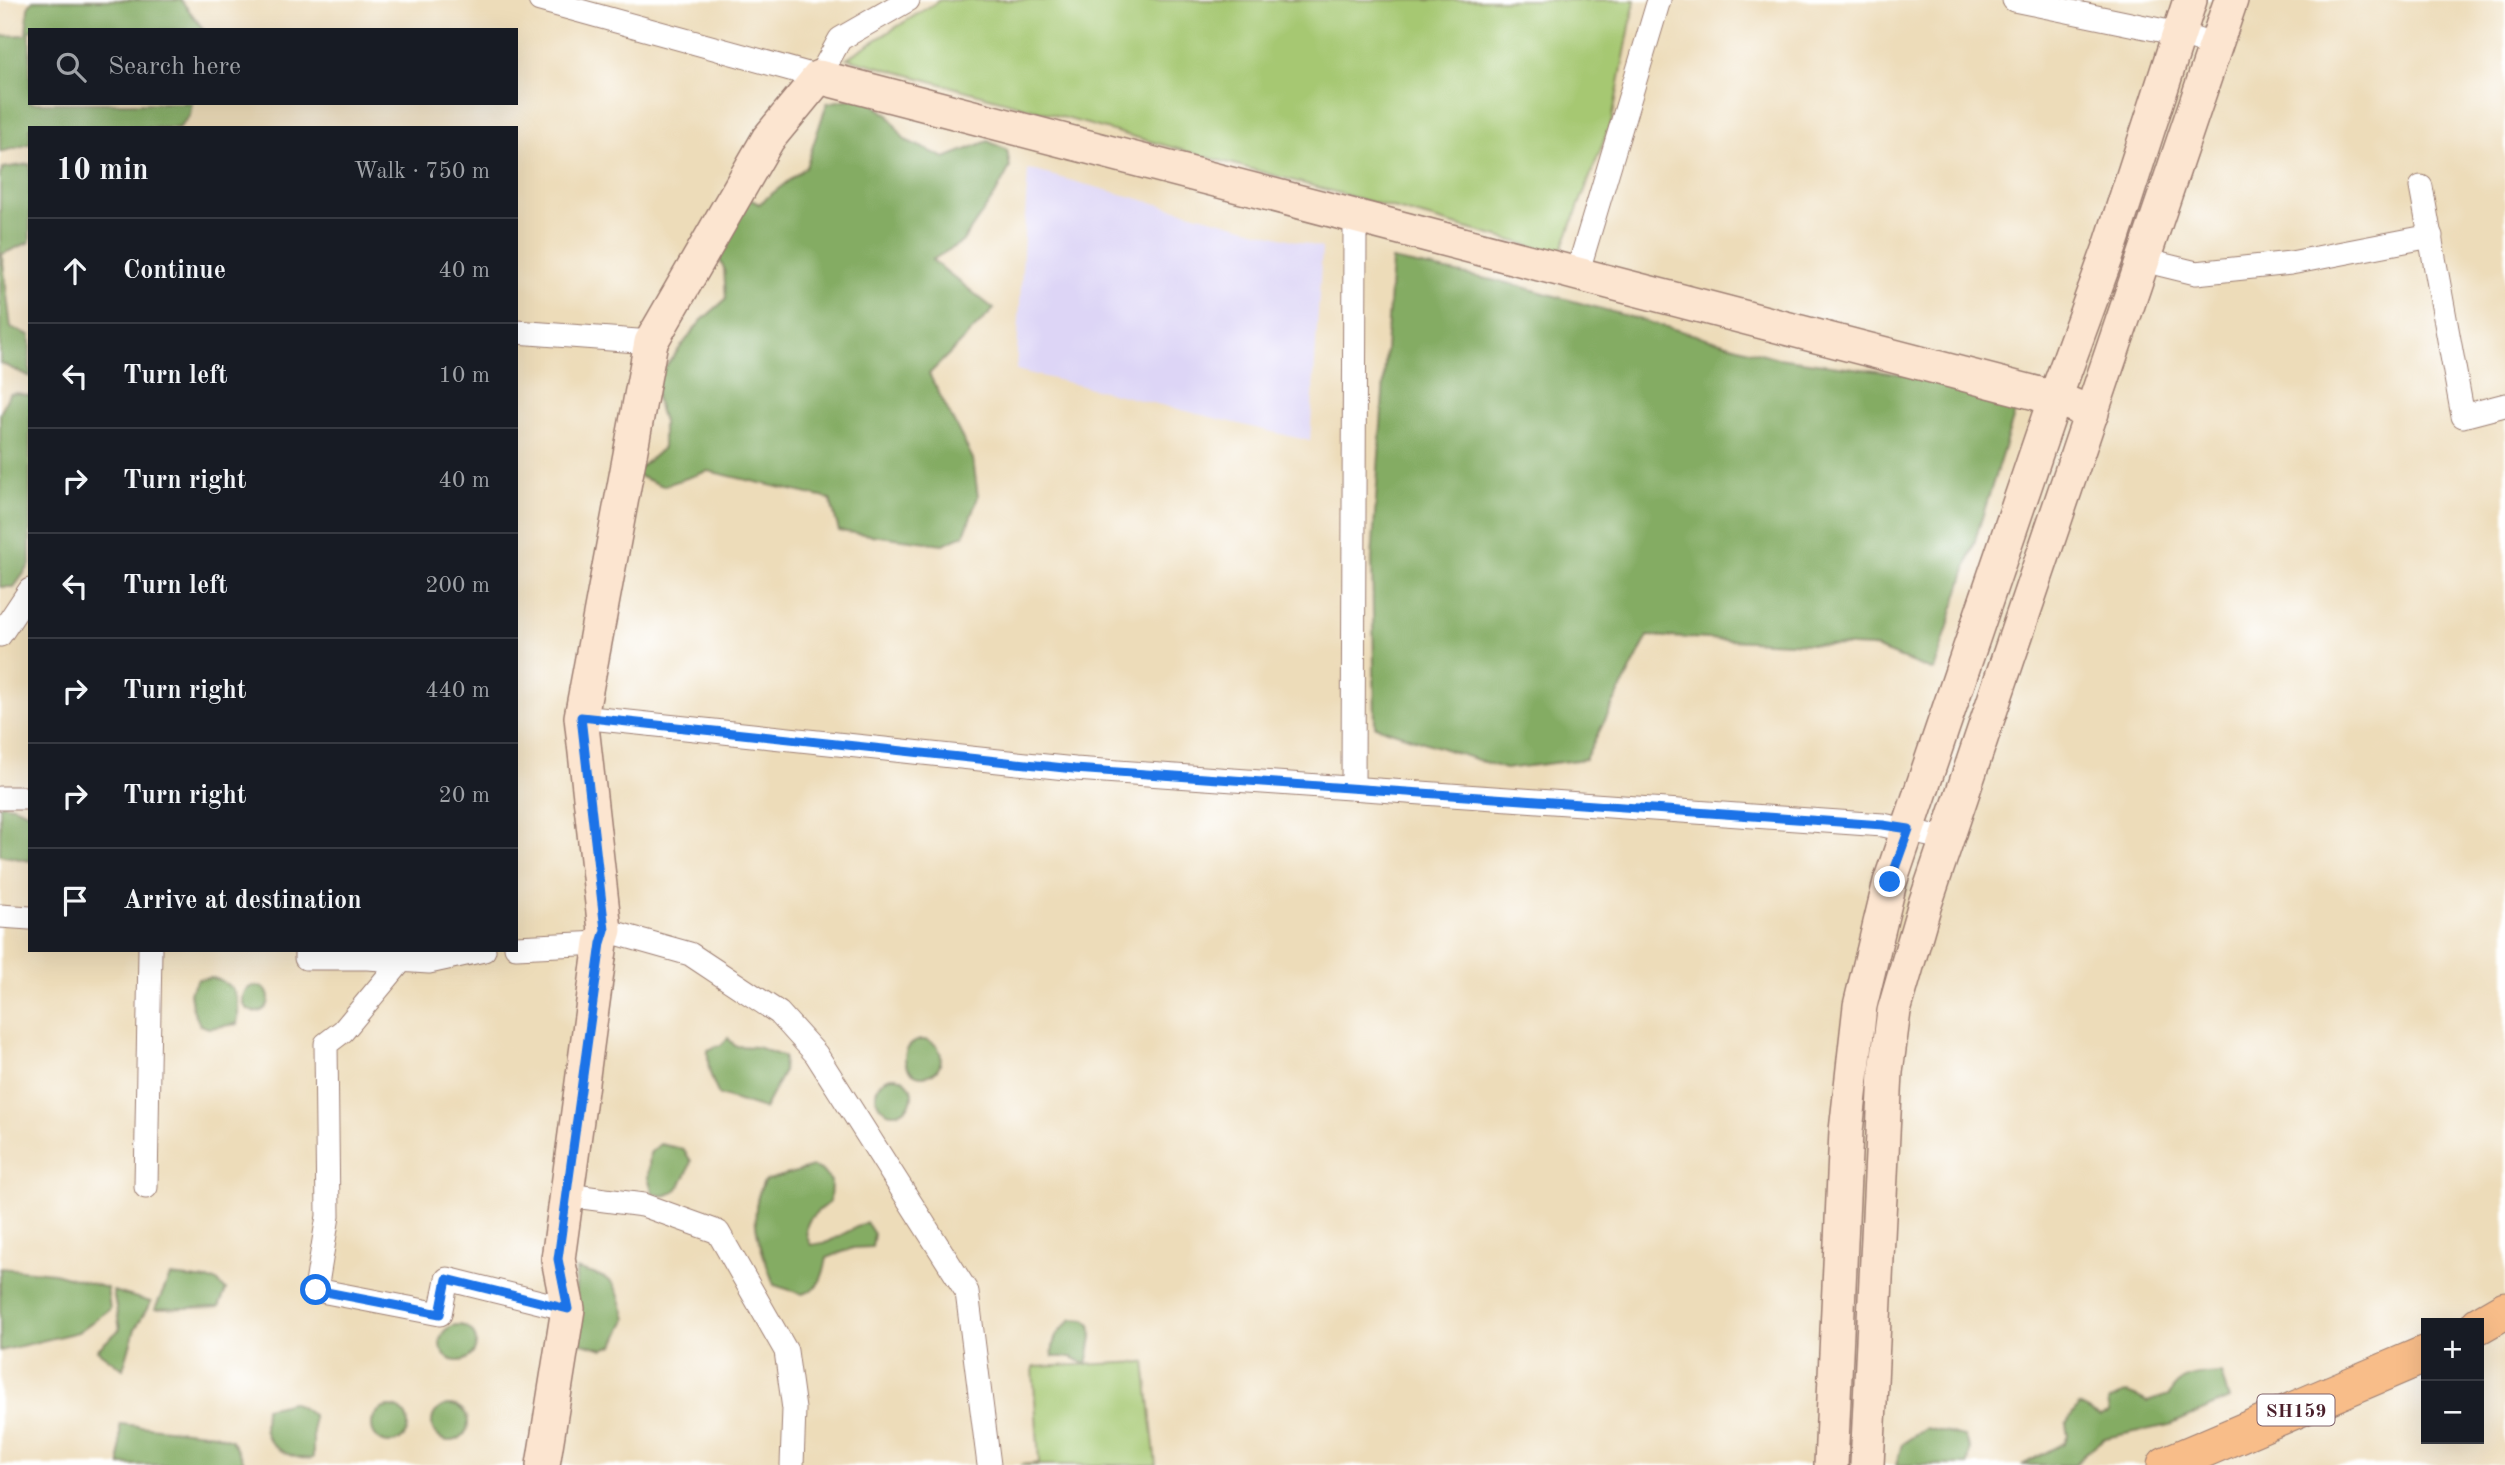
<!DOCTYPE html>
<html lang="en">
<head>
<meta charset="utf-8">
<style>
  :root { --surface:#171b24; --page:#242831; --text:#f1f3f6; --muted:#9ea1a6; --line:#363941 }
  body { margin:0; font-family:"Old Standard TT",serif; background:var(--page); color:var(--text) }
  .controls { position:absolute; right:21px; bottom:21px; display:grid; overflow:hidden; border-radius:0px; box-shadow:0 7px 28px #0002 }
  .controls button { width:63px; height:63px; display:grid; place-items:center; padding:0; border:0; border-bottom:2px solid var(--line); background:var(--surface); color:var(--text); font:35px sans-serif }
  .stop { position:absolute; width:21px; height:21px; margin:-16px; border:5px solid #1a73e8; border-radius:50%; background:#fff }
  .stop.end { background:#1a73e8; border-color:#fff; box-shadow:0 2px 7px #0008 }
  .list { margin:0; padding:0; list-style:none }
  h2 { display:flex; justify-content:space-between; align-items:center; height:91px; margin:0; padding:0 28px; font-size:30px }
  h2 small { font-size:23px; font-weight:400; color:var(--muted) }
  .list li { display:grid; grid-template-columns:46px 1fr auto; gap:21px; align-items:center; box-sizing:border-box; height:105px; padding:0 28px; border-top:2px solid var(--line) }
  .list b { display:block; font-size:26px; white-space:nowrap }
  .list em { font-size:23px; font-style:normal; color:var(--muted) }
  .icon { flex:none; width:38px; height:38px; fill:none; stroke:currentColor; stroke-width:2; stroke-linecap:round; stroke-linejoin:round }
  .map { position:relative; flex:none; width:2505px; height:1465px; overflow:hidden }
  .search { position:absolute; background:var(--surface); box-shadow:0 7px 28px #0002; left:28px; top:28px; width:490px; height:77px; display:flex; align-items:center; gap:18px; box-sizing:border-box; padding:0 24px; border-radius:0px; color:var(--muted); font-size:26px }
  .panel { position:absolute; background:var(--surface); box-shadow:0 7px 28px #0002; left:28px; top:126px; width:490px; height:826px; border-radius:0px }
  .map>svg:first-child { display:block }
  .built { fill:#ddd5f6 }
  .green { fill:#a6c872; stroke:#78744e; stroke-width:2 }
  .forest { fill:#84ac64; stroke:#676648; stroke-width:2 }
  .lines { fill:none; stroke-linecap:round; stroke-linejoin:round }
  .street-casing { stroke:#9c7e72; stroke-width:25 }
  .secondary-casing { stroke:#9c7e72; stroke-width:36 }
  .primary-casing { stroke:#9c7e72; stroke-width:39 }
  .street { stroke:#fff; stroke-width:23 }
  .secondary { stroke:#fce5d0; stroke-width:33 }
  .primary { stroke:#f8bd89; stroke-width:37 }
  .route { stroke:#1a73e8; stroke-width:9 }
  .labels { text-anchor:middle; stroke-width:5; stroke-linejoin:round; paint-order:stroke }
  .shield { fill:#fff; stroke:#80626b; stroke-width:2 }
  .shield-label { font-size:19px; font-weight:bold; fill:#4a1f2b }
</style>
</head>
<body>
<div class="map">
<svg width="2505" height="1465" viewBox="0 0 2505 1465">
  <rect width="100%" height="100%" fill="#fff"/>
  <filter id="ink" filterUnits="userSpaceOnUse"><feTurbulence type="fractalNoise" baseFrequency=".0143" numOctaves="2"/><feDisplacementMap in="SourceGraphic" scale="14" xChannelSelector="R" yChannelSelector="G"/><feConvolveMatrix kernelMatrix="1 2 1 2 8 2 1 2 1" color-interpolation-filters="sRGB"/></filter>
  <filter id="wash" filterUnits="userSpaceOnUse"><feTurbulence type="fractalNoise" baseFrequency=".00686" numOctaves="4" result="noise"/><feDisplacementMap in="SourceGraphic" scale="28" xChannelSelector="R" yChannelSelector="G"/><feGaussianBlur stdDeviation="1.57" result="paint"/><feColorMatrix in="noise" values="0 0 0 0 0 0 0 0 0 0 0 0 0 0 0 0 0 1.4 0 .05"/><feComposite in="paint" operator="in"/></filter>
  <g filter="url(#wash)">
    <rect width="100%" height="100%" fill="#eddcb9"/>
    <!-- built -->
    <path class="built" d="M1028 169 1322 248 1310 441 1016 370Z"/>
    <!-- green -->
    <g class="green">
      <path d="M940 0H1635L1612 120 1560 254 847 58Z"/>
      <path d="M1145 1362 1156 1465H1021L1039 1463 1033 1367Z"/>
    </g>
    <!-- forest -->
    <g class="forest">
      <path d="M33 0H181L204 30H30V103H192L190 115 179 128H30V144L0 152V36L26 35 28 8Z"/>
      <path d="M863 96 888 115 905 140 945 158 988 141 1007 150 1010 167 995 195 962 242 932 260 994 309 929 374 973 459 978 497 964 535 943 544 839 531 830 499 708 471 663 486 633 474 663 448V422L656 398 659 375 701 321 726 299 724 268 716 253 746 197 759 204 806 167 827 103Z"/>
      <path d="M30 164V242L2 254 11 328 30 335V377L0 363V175L3 168Z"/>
      <path d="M1392 260 1512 284 1778 358 2022 390 1934 671 1872 647 1648 636 1585 759 1505 769 1375 726 1372 559Z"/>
      <path d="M17 393 30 396V565L14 587H0V414L9 394Z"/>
      <path d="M0 804 13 806 30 813V861L0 855Z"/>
      <path d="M213 978C237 984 241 1002 237 1024L209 1028 200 1025 192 1007 190 992 198 979Z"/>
      <circle cx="256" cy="999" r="13"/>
      <path d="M728 1038 735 1046 757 1047 784 1057 783 1073 764 1109 719 1095C711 1079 707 1068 708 1050L721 1045Z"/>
      <circle cx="923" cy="1058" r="18"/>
      <circle cx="894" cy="1095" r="18"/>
      <path d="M660 1144 683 1149 691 1161C686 1179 675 1203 653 1193L648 1178 650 1153Z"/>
      <path d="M813 1167 821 1170 831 1181 830 1202C814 1213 798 1224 811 1245L828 1242 866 1222 874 1234 872 1247 853 1248 827 1258C824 1273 820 1291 802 1294L774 1285C762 1250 745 1217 764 1181Z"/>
      <path d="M0 1268 54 1273 107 1288 110 1309 78 1332 0 1351Z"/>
      <path d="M576 1269C617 1280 614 1279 626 1319L614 1345 603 1349 575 1341Z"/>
      <path d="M170 1276 217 1281 226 1290 219 1307 155 1309Z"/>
      <path d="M113 1291 151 1302 135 1329 123 1369 97 1350 120 1329Z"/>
      <path d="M1072 1319 1085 1320 1091 1325 1092 1337 1087 1365 1072 1357H1053C1050 1339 1060 1330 1072 1319Z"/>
      <circle cx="458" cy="1343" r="18"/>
      <path d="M2221 1373 2229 1399 2170 1425 2105 1438 2085 1453 2075 1465H2022L2064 1443 2068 1436 2066 1424 2079 1405 2100 1416 2110 1413 2108 1401C2127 1389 2129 1392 2147 1402L2169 1395C2180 1374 2200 1374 2221 1373Z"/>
      <path d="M292 1402 313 1415V1458C297 1461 270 1450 265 1432 263 1426 265 1416 265 1408Z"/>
      <circle cx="450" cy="1423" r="18"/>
      <circle cx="390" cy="1425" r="18"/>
      <path d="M120 1424 215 1434 231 1440 246 1465H120Z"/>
      <path d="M1926 1428 1964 1437 1970 1448 1968 1465H1896L1902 1444Z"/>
    </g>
  </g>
  <g filter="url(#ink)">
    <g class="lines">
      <defs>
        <g id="street">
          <path d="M540 0 819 77 840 39 908 0"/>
          <path d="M2014 0 2179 34 2215 46"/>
          <path d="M2421 187 2463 416 2505 405"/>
          <path d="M2143 260 2196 273 2291 263 2431 236"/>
          <path d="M1577 274 1659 0"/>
          <path d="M516 332 651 342"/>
          <path d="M0 635 30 590"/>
          <path d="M581 717 1075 769 1883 825 1947 839"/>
          <path d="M1353 788 1355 229"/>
          <path d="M0 798H30"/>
          <path d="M0 916 30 918"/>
          <path d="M605 930 690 954 779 1013 816 1054 967 1292 989 1465"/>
          <path d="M516 947 601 943"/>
          <path d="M306 950V958H367L429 962 484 950"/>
          <path d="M402 960 343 1031 326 1044 328 1216 316 1290 440 1314 447 1279 568 1309"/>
          <path d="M146 1187 150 950"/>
          <path d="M567 1195 643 1205 718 1232 786 1351 794 1409 792 1465"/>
        </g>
        <g id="secondary">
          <path d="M543 1465 568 1309 558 1259 601 943 605 930 581 717 651 342 768 139 819 77 2055 398 2092 413"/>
          <path d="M1831 1465 1846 1131 1860 1006 1890 882 2055 398 2110 247 2190 0"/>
          <path d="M1867 1465 1886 1072 1894 1011 1924 907 2231 0"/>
        </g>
        <g id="primary">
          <path d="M2479 1325 2505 1310"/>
          <path d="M2166 1465 2426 1354"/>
        </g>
      </defs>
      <!-- street casing -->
      <use href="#street" class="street-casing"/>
      <!-- secondary casing -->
      <use href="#secondary" class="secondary-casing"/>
      <!-- primary casing -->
      <use href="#primary" class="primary-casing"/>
      <!-- street -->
      <use href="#street" class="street"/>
      <!-- secondary -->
      <use href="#secondary" class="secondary"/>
      <!-- primary -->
      <use href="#primary" class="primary"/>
    </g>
  </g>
  <g class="lines" filter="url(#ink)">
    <!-- route -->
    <path class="route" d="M316 1290 440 1314 447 1279 568 1309 558 1259 601 943 605 930 581 717 1074 769 1883 825 1909 829 1890 882"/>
  </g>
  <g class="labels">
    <!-- shield labels -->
    <rect class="shield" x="2257.5" y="1394.5" width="77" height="31" rx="5"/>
    <g class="shield-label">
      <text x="2296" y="1417">SH159</text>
    </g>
  </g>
</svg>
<div class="controls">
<button>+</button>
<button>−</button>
</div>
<div class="stop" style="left:316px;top:1290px"></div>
<div class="stop end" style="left:1890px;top:882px"></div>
<div class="search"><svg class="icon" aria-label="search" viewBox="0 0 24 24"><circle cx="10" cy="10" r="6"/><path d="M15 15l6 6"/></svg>Search here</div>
<section class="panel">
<h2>10 min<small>Walk · 750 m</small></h2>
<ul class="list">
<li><svg class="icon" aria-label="ahead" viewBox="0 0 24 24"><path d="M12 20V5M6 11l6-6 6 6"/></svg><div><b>Continue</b></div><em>40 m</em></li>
<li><svg class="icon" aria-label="left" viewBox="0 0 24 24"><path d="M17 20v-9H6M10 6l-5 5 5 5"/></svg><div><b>Turn left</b></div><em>10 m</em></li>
<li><svg class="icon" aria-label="right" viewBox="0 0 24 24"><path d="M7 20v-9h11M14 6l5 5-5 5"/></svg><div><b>Turn right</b></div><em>40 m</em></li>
<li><svg class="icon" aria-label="left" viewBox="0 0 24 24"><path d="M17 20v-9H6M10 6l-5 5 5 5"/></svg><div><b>Turn left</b></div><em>200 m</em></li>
<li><svg class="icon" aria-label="right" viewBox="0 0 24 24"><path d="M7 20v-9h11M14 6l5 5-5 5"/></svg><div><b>Turn right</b></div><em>440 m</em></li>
<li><svg class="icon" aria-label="right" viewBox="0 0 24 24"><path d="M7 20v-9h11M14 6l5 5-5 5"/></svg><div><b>Turn right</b></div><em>20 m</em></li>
<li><svg class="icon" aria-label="arrive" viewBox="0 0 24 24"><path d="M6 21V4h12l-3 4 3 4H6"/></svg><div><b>Arrive at destination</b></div></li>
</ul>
</section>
</div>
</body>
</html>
